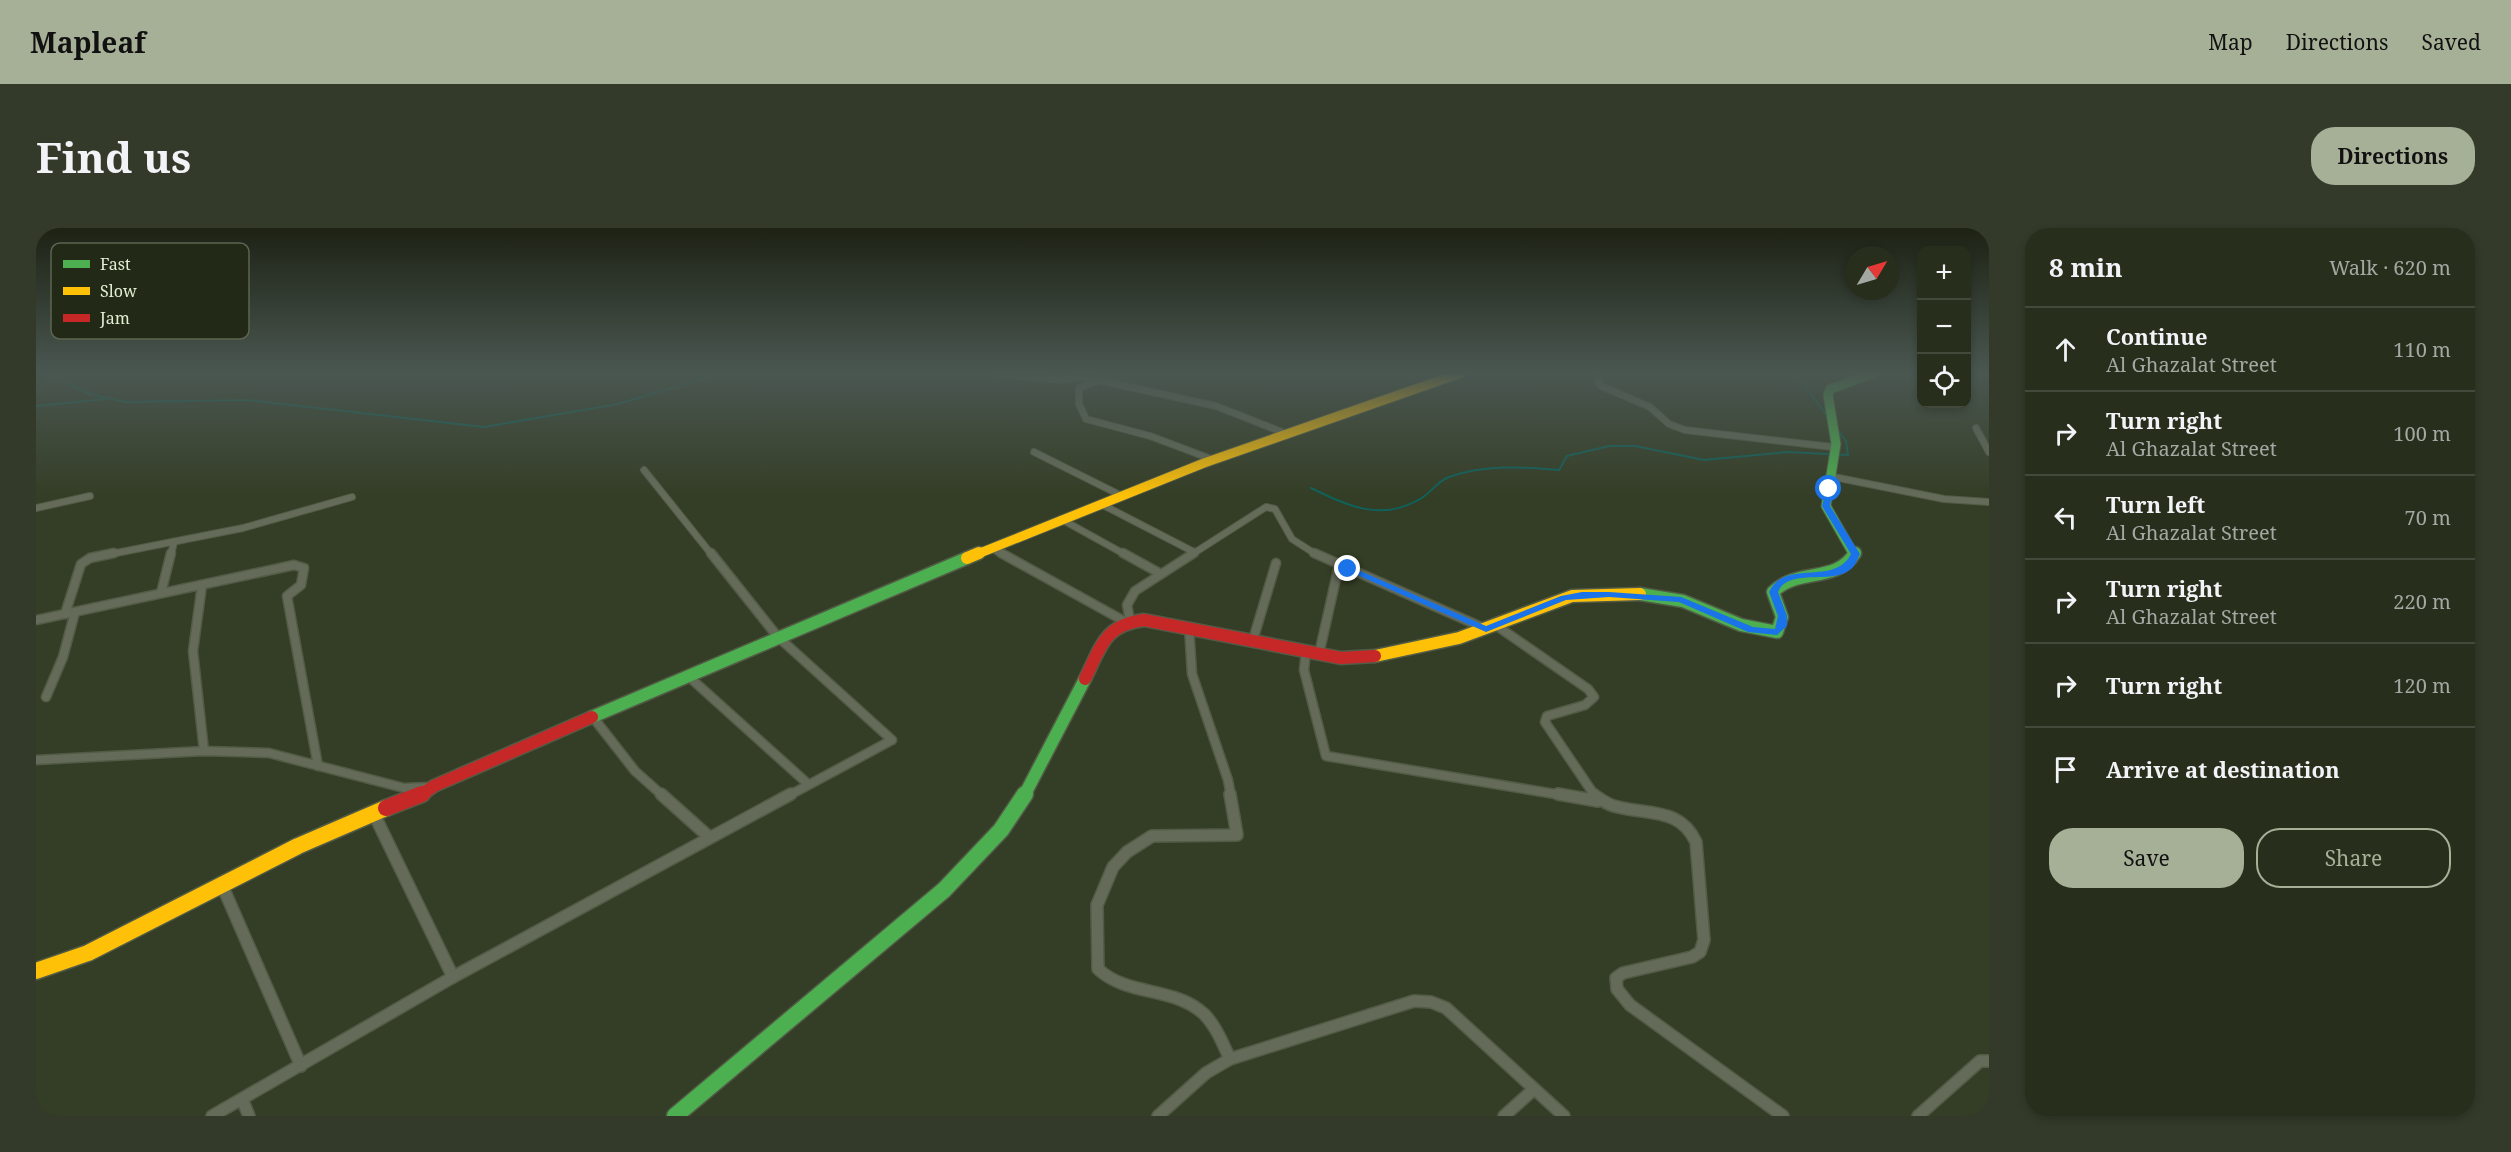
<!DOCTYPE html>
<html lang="en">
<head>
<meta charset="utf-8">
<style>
  :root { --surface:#272e1c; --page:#333a29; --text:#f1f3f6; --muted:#a4a8a3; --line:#434a3b; --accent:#a5b097 }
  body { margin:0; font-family:"Noto Serif",serif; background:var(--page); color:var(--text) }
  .controls { position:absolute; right:18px; top:18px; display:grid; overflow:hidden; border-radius:12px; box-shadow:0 3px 9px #0003 }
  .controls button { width:54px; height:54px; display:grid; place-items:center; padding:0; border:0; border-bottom:2px solid var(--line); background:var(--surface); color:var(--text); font:30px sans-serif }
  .compass { position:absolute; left:1809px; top:18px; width:54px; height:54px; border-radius:50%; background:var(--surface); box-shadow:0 3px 9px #0003; rotate:52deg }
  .stop { position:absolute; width:18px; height:18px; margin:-14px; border:4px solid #1a73e8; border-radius:50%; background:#fff }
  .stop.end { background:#1a73e8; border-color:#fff; box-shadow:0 2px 6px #0008 }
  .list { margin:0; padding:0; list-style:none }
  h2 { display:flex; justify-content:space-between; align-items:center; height:78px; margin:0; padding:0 24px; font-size:26px }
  h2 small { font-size:20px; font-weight:400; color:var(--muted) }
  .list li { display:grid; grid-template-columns:39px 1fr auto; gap:18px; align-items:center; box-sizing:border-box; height:84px; padding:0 24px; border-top:2px solid var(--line) }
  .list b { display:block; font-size:22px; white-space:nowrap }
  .list p { margin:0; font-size:20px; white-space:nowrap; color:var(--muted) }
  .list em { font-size:20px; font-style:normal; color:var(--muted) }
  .actions { display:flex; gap:12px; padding:18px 24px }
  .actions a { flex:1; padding:14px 0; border:2px solid var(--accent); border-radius:24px; text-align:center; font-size:21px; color:var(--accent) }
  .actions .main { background:var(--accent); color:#111 }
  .icon { flex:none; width:33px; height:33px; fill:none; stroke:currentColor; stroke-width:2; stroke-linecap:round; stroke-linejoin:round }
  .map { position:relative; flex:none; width:1953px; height:888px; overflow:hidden; border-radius:24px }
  header { display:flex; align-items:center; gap:36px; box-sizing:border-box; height:84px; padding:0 30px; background:var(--accent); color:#111 }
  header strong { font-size:28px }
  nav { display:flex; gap:33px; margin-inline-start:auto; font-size:21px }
  .intro { display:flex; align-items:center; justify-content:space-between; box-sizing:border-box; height:144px; padding:0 36px }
  h1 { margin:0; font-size:42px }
  .button { padding:15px 27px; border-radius:24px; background:var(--accent); color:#111; font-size:21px; font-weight:700 }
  main { display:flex; gap:36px; padding:0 36px }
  aside { flex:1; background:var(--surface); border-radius:24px; box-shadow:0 3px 9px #0003 }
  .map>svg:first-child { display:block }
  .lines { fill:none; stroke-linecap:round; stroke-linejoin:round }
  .stream { stroke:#0f615a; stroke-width:2 }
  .street-far2-casing { stroke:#525b46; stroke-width:8 }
  .street-far1-casing { stroke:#525b46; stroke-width:11 }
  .street-casing { stroke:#525b46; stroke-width:14 }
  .fast-far2-casing { stroke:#525b46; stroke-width:11 }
  .fast-far1-casing { stroke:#525b46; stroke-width:15 }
  .fast-casing { stroke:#525b46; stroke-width:19 }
  .slow-far2-casing { stroke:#525b46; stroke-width:11 }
  .slow-far1-casing { stroke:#525b46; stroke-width:15 }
  .slow-casing { stroke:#525b46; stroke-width:19 }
  .jam-far1-casing { stroke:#525b46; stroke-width:15 }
  .jam-casing { stroke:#525b46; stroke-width:19 }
  .street-far2 { stroke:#646b59; stroke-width:6 }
  .street-far1 { stroke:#646b59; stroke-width:8 }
  .street { stroke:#646b59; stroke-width:11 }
  .fast-far2 { stroke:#4caf50; stroke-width:9 }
  .fast-far1 { stroke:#4caf50; stroke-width:12 }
  .fast { stroke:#4caf50; stroke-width:16 }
  .slow-far2 { stroke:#ffc107; stroke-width:9 }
  .slow-far1 { stroke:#ffc107; stroke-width:12 }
  .slow { stroke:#ffc107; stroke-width:16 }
  .jam-far1 { stroke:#c62828; stroke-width:12 }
  .jam { stroke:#c62828; stroke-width:16 }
  .route { fill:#1a73e8 }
  .key { fill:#222a17; stroke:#5c6550; stroke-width:1.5 }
  .key-label { font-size:16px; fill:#e2eed4 }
</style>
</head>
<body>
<header>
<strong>Mapleaf</strong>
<nav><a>Map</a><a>Directions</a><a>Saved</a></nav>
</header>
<div class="intro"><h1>Find us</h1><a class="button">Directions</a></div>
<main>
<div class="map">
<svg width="1953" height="888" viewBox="0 0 1953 888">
  <rect width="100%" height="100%" fill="#343d25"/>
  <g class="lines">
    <!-- stream -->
    <g class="stream">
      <path d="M14 145 13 147 51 165 89 174 211 172 448 199 582 176 686 145"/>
      <path d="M1753 145 1766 154 1792 189"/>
      <path d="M0 178 70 171"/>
      <path d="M1275 260C1312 278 1345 294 1384 271 1395 265 1400 254 1413 249 1449 236 1486 239 1523 242L1531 228 1573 218H1599L1668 232 1751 224 1812 227 1810 213 1803 204"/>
    </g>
    <defs>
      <g id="street-far2">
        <path d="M956 145 1024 152 1054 148"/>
        <path d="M1053 145 1066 153 1180 178 1251 206"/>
        <path d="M1563 145 1562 155 1565 158 1614 179 1633 196 1649 202 1797 219"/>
        <path d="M1063 152 1043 160V176L1050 191 1114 208 1178 232"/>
        <path d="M1940 200 1953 224"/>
        <path d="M998 224 1086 268"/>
        <path d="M608 242 676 327"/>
        <path d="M1798 249 1908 271 1953 274"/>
        <path d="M1065 276 1158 324"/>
        <path d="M0 280 54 268"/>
        <path d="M1025 291 1090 327"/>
        <path d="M955 320 967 327"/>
        <path d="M70 327 207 300 316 269"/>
        <path d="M135 327 138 314"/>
        <path d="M1155 327 1230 279 1239 281 1256 311 1281 327"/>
      </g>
      <g id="street-far1">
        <path d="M675 325 741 408 856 512 752 568"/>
        <path d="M965 325 1088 393"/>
        <path d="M1087 325 1125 346"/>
        <path d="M1278 325 1450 401"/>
        <path d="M166 357 157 423 168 523"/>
        <path d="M125 365 135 325"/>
        <path d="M29 386 45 336 54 330 78 325"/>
        <path d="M0 392 258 337 268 340 265 357 251 368 282 538"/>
        <path d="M1094 392 1091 377 1099 363 1158 325"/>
        <path d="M1461 398 1552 461 1558 469 1549 477 1511 488 1509 494 1559 568"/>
        <path d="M1153 399 1156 446 1192 552 1195 568"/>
        <path d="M1217 412 1240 335"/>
        <path d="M1270 423 1268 442 1290 528 1531 568"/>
        <path d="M1283 426 1303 337"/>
        <path d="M651 447 772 556"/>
        <path d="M10 469 27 429 39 384"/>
        <path d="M556 488 599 543 627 568"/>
        <path d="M0 532 168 523 233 525 368 560 391 559"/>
      </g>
      <g id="street">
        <path d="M625 566 673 609"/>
        <path d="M1522 566 1562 573"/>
        <path d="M1557 566C1564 571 1573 578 1582 579 1614 587 1644 580 1660 614L1668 712 1664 724 1656 729 1587 745 1580 750 1581 761 1594 777 1747 888"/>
        <path d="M337 584 417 749"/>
        <path d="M186 657 265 838"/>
        <path d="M1194 831C1187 816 1180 798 1168 786 1138 758 1092 769 1062 741L1061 677 1077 639 1091 624 1116 608 1201 607 1194 566"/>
        <path d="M206 871 213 888"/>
        <path d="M176 888 417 749 755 566"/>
        <path d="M1122 888 1170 845 1194 831 1378 773 1395 774 1410 780 1528 888"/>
        <path d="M1468 888 1497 862"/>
        <path d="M1882 888 1944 833H1953"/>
      </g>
      <path id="fast-far2" d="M1818 327 1790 278 1800 216 1792 167 1794 161 1838 145"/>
      <g id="fast-far1">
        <path d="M1604 366 1647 373 1705 397 1741 404 1746 389 1737 364C1762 339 1800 356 1819 325"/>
        <path d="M556 489 931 330"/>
        <path d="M988 568 1049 451"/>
      </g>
      <path id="fast" d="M639 888 908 662 965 602 989 566"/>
      <path id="slow-far2" d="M939 327 1168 235 1425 145"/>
      <g id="slow-far1">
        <path d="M931 330 943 325"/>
        <path d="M1339 428 1423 410 1536 368 1604 366"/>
      </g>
      <path id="slow" d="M0 743 52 725 262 618 350 580"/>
      <g id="jam-far1">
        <path d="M1049 451C1065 419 1068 397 1108 392L1305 430 1339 428"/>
        <path d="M384 568 398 558 556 489"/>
      </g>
      <path id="jam" d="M350 580 386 566"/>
    </defs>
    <!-- street-far2 casing -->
    <use href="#street-far2" class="street-far2-casing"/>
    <!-- street-far1 casing -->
    <use href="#street-far1" class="street-far1-casing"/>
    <!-- street casing -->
    <use href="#street" class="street-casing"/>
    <!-- fast-far2 casing -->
    <use href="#fast-far2" class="fast-far2-casing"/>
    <!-- fast-far1 casing -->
    <use href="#fast-far1" class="fast-far1-casing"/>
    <!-- fast casing -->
    <use href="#fast" class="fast-casing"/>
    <!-- slow-far2 casing -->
    <use href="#slow-far2" class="slow-far2-casing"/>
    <!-- slow-far1 casing -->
    <use href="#slow-far1" class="slow-far1-casing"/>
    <!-- slow casing -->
    <use href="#slow" class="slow-casing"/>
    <!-- jam-far1 casing -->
    <use href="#jam-far1" class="jam-far1-casing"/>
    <!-- jam casing -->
    <use href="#jam" class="jam-casing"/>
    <!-- street-far2 -->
    <use href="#street-far2" class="street-far2"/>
    <!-- street-far1 -->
    <use href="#street-far1" class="street-far1"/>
    <!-- street -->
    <use href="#street" class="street"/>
    <!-- fast-far2 -->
    <use href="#fast-far2" class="fast-far2"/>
    <!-- fast-far1 -->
    <use href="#fast-far1" class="fast-far1"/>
    <!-- fast -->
    <use href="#fast" class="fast"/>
    <!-- slow-far2 -->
    <use href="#slow-far2" class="slow-far2"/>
    <!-- slow-far1 -->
    <use href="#slow-far1" class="slow-far1"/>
    <!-- slow -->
    <use href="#slow" class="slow"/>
    <!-- jam-far1 -->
    <use href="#jam-far1" class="jam-far1"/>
    <!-- jam -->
    <use href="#jam" class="jam"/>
  </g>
  <!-- sky -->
  <linearGradient id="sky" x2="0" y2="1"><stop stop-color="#1d2214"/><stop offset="0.54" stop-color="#4a5751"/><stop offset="1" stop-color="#4a5751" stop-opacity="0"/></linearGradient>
  <rect width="1953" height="269" fill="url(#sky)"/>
  <!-- route -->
  <path class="route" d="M1791 260 1797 261 1794 278 1824 326C1822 330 1820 336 1817 339 1799 359 1753 338 1742 364L1751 388V398L1741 407 1712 404 1643 374 1573 369 1530 372 1450 404 1308 341 1315 339 1450 398 1525 368 1546 364H1573L1645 369 1717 399 1739 401 1742 388 1733 364C1748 330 1799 359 1815 326L1786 278Z"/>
  <!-- legend -->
  <rect x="15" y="15" width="198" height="96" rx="9" class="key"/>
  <rect x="27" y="32" width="27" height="8" fill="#4caf50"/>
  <rect x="27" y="59" width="27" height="8" fill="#ffc107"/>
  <rect x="27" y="86" width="27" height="8" fill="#c62828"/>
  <g class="key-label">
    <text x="64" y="42">Fast</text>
    <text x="64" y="69">Slow</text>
    <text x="64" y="96">Jam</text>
  </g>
</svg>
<div class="controls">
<button>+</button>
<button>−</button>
<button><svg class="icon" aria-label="locate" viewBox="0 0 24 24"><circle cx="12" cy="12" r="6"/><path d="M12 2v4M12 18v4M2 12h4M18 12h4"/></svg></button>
</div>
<svg class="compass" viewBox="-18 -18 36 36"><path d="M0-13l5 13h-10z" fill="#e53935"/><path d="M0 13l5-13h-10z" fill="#a4a8a3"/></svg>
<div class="stop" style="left:1793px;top:261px"></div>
<div class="stop end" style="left:1312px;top:341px"></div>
</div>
<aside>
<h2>8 min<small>Walk · 620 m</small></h2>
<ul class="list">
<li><svg class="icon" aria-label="ahead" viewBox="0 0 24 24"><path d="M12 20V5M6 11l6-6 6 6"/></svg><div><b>Continue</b><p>Al Ghazalat Street</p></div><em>110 m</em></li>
<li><svg class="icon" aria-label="right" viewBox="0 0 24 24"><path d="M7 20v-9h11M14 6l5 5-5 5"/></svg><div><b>Turn right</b><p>Al Ghazalat Street</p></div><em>100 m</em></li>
<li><svg class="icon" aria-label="left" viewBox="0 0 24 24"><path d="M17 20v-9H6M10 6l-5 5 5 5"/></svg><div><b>Turn left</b><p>Al Ghazalat Street</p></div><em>70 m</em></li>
<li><svg class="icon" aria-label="right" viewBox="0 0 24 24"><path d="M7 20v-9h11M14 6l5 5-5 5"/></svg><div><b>Turn right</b><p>Al Ghazalat Street</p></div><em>220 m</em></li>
<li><svg class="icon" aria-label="right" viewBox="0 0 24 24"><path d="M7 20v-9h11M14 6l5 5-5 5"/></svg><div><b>Turn right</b></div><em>120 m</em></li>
<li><svg class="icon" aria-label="arrive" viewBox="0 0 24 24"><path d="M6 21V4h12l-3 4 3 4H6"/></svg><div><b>Arrive at destination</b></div></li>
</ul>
<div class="actions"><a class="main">Save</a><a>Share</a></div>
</aside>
</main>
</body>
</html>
